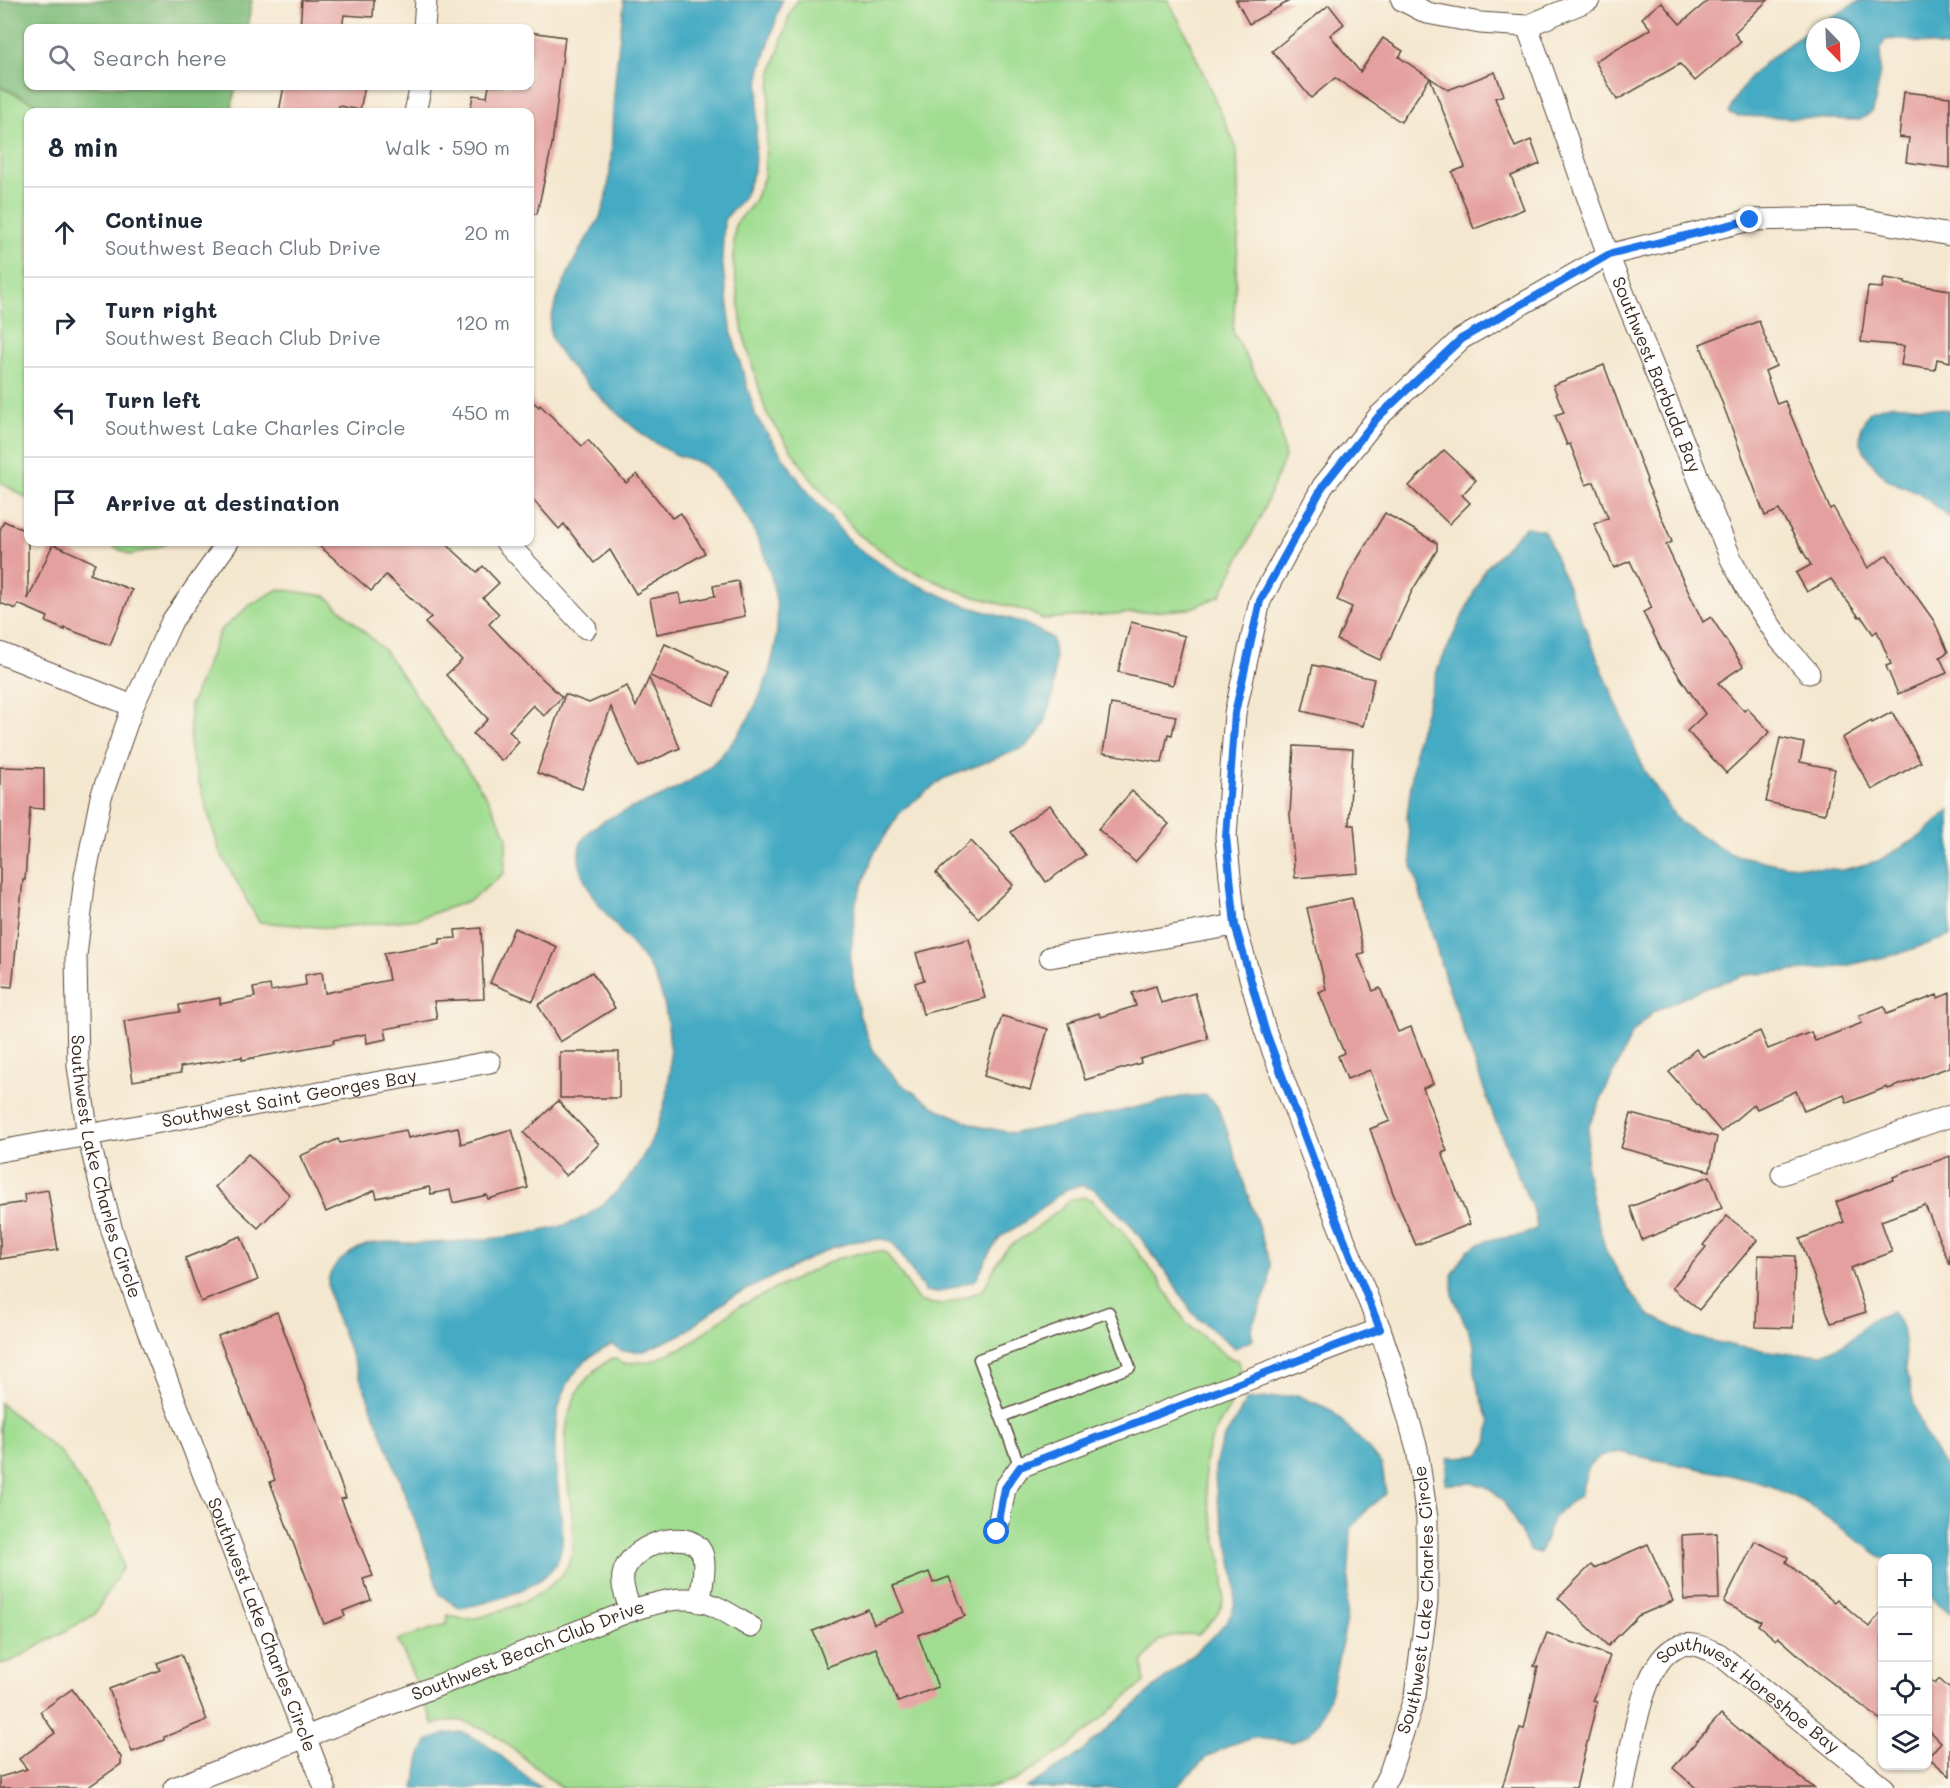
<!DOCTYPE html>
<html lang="en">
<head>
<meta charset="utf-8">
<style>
  :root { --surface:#fff; --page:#f2f2f3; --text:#1f2937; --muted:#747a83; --line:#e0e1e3 }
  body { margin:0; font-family:Mali,sans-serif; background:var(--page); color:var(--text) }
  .controls { position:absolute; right:18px; bottom:18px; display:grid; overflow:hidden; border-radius:12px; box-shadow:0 2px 4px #0004 }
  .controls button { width:54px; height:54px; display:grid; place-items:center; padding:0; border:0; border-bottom:2px solid var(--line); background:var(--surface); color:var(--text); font:30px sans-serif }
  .compass { position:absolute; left:1806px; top:18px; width:54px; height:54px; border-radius:50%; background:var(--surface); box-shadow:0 2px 4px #0004; rotate:157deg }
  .stop { position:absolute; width:18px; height:18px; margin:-14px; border:4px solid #1a73e8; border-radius:50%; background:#fff }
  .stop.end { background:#1a73e8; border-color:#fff; box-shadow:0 2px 6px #0008 }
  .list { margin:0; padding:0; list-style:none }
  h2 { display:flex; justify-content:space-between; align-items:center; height:78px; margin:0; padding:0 24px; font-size:26px }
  h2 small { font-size:20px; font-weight:400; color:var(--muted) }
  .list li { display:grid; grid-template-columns:39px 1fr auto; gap:18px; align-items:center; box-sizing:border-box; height:90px; padding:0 24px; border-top:2px solid var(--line) }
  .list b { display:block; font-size:22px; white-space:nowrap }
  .list p { margin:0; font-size:20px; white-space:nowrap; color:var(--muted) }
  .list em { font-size:20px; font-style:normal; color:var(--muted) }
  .icon { flex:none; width:33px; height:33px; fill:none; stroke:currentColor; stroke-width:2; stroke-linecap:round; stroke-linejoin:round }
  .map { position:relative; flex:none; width:1950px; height:1788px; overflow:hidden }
  .search { position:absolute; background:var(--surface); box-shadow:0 2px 4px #0004; left:24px; top:24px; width:510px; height:66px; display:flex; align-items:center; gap:15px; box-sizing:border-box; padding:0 21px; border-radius:12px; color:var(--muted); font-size:22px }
  .panel { position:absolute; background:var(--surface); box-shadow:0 2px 4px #0004; left:24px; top:108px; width:510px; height:438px; border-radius:12px }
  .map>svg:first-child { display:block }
  .green { fill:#a0dd91; stroke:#6e8458; stroke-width:1.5 }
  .forest { fill:#80bc7b; stroke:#5e734c; stroke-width:1.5 }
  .water { fill:#44aac3; stroke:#406a70; stroke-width:1.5 }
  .building { fill:#e4a09f }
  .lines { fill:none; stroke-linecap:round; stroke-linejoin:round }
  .lane-casing { stroke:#574639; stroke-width:13 }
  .street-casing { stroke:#574639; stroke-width:23 }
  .lane { stroke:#fff; stroke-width:10 }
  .street { stroke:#fff; stroke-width:21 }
  .route { stroke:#1a73e8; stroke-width:8 }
  .labels { text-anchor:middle; stroke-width:6; stroke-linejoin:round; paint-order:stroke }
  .street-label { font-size:18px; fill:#3b2a1e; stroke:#fbf7ec }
</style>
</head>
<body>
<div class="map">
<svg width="1950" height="1788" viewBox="0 0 1950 1788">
  <rect width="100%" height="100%" fill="#fbf7ec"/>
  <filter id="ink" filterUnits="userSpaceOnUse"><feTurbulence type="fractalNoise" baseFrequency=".0167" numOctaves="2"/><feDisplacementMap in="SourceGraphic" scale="12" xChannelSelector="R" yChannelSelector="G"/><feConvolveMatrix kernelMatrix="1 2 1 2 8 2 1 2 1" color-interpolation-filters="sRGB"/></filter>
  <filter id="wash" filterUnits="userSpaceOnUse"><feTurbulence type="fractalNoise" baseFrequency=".008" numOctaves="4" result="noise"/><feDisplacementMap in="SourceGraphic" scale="24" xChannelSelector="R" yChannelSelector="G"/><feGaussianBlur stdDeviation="1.35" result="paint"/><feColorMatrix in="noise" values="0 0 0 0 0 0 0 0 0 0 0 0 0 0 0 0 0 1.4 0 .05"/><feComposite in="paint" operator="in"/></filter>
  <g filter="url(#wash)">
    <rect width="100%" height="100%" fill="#f4e7cf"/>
    <!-- green -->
    <g class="green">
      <path d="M797 0H1168L1184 30 1237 149 1239 224 1233 332 1277 416 1285 457 1261 516 1220 596 1189 609 1042 619 1029 612 965 594 906 568 858 534 808 475 766 412 743 333 733 260 735 225 754 202 764 177 771 75 790 13Z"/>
      <path d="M0 87 54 112H28V499L0 482Z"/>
      <path d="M105 542H167L160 547 130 555Z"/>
      <path d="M278 589 326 596 385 651 486 796 507 836 504 873 471 900 417 919 331 928 259 922 219 850 190 751V706L220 631 250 605Z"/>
      <path d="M1081 1197 1090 1199 1123 1232 1158 1279 1186 1323 1229 1358 1237 1360 1249 1388 1238 1392C1227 1416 1211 1430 1206 1457 1198 1503 1235 1571 1221 1607 1217 1618 1206 1627 1197 1635L1185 1634 1159 1640 1143 1661 1144 1682 1067 1748 1014 1781 989 1788H563C531 1768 499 1728 461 1721 452 1719 442 1722 434 1725L398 1640 447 1624 448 1615C467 1624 488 1615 506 1609 530 1600 555 1588 568 1565 576 1551 573 1530 572 1515 565 1456 551 1392 613 1358L623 1363 649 1362 686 1346 736 1308 836 1259 860 1253 882 1251 887 1254 918 1300C938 1311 964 1298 983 1290L999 1259 1008 1247 1030 1233 1071 1200Z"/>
      <path d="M0 1403 61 1453 110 1525 123 1567 94 1615 12 1661 0 1664Z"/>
    </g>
    <!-- forest -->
    <path class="forest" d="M0 0H252L247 28H28V86H236L231 112H54L0 87Z"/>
    <!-- water -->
    <g class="water">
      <path d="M623 0H782L760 72 754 171 744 197 724 220 722 260 732 335 756 417 800 482 851 543 902 578 963 605 1024 623 1052 638 1055 656 1053 695 1045 722 1038 734 1025 747 943 779 901 811 873 855 856 902 850 961 859 1014 874 1052 899 1082 936 1108 977 1126 1013 1133 1064 1124 1181 1097 1206 1095 1217 1106 1225 1125 1270 1263 1269 1286 1251 1328 1253 1340 1235 1348 1193 1314 1166 1272 1130 1224 1094 1189 1080 1185 1065 1190 1023 1223 1000 1237 990 1252 976 1280 936 1293 925 1291 894 1244 883 1239 857 1241 831 1248 730 1298 682 1334 644 1351H621L613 1344C605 1349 596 1352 589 1358 546 1395 554 1449 559 1499 561 1517 565 1537 560 1554 551 1587 488 1604 459 1608L439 1594 430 1561 391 1457 334 1311C326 1286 323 1272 346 1256 353 1251 361 1246 369 1244 389 1239 411 1245 432 1243 475 1240 523 1238 565 1225 628 1205 670 1125 670 1062 670 1031 667 994 649 967 629 934 570 889 580 846 587 820 640 806 662 796 673 791 683 785 693 779 746 746 785 662 776 601 768 550 745 504 707 468 698 459 686 459 675 454 667 451 659 445 652 441 629 426 551 357 550 331 549 309 574 259 586 240 590 232 596 225 600 217 613 184 611 146 613 111 615 75 619 40 624 4Z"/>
      <path d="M1861 0H1950V48L1899 39 1885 40 1881 49 1879 82 1873 111 1860 120 1738 116 1729 113C1742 74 1782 48 1815 27V63H1851V27H1815Z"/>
      <path d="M1893 404 1950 410V518L1919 493 1888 480 1870 461 1860 443 1861 427 1870 411Z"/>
      <path d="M1525 527 1543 530 1548 539 1644 770 1679 822 1731 854 1776 864 1843 870 1878 861 1918 838 1950 810V936L1898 954 1840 967 1745 975 1698 991 1653 1012 1633 1032 1589 1125 1586 1167 1592 1201 1606 1251 1628 1289 1649 1315 1693 1337 1739 1347 1792 1354H1823L1850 1341 1870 1320 1892 1312C1907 1326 1903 1344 1906 1363 1908 1377 1911 1391 1914 1404 1920 1427 1936 1456 1950 1474V1613L1928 1595V1558H1883L1808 1504 1771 1486 1730 1475 1618 1452 1600 1457 1589 1465 1580 1495 1560 1511 1552 1520 1544 1544 1539 1553 1530 1550C1516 1529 1506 1489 1478 1484 1468 1482 1455 1485 1445 1484L1448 1458 1479 1455 1487 1444 1490 1422 1478 1389 1474 1365V1345L1453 1296 1452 1275 1468 1250 1485 1241 1523 1235 1537 1228 1535 1215 1493 1115 1445 978 1412 865 1407 817 1416 743 1438 668 1485 569Z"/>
      <path d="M1297 1395 1331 1410 1365 1445 1382 1465 1386 1494 1368 1508 1351 1529 1346 1624 1331 1691 1320 1720 1309 1735 1293 1742 1255 1738 1232 1744 1207 1757 1175 1788H1026L1074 1758 1218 1632C1222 1626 1229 1619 1232 1613 1247 1573 1209 1508 1216 1462 1221 1435 1236 1424 1246 1400Z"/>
      <path d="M461 1732C496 1745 512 1769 541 1788H414L420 1757 427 1741 445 1734Z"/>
    </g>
    <g id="blocks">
      <!-- building -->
      <g class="building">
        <path d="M302 0H374L373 17 344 15 342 28H300Z"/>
        <path d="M1236 0H1291L1249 24Z"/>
        <path d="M1709 0H1768L1734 33 1741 42 1695 81 1680 64 1617 100 1595 61 1651 29 1642 18 1661 2 1680 24Z"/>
        <path d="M1329 5 1344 24 1330 35 1360 72 1383 38 1403 51 1399 57 1430 78 1401 122 1335 78 1311 98 1272 51Z"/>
        <path d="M530 32 565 37 552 145 537 214 530 213V112H470L473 95 487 97 489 86H530Z"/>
        <path d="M1495 72 1504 95 1495 98 1515 147 1531 140 1540 164 1511 176 1524 209 1474 229 1452 172 1465 167 1430 78 1448 90Z"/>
        <path d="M284 86H365L360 110 339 106 338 112H279Z"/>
        <path d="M1904 92 1950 97V168L1906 162 1909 138 1899 137Z"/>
        <path d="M1884 278 1905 281V283L1950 290V362L1937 359 1935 370 1901 365 1904 346 1861 342 1868 287 1882 288Z"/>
        <path d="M1759 321 1776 366 1765 371 1777 404 1785 401 1830 509 1833 507 1868 568 1887 555 1934 621 1948 652 1940 657 1947 673 1898 694 1886 666 1891 664 1877 631 1873 634 1861 616 1859 617 1831 579 1807 592 1796 573 1811 565 1779 510 1765 516 1700 344Z"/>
        <path d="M1604 365 1647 480 1646 481 1672 542 1666 545 1703 622 1711 617 1743 666 1718 683 1744 711 1747 708 1770 732 1726 773 1687 731 1705 714 1662 651 1643 612 1652 608 1630 561 1614 568 1594 524 1608 518 1594 482 1586 485 1570 444 1567 445 1555 415 1564 412 1553 385Z"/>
        <path d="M530 399 539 407 540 405 582 446 588 440 626 483 637 474 672 518 681 513 705 553 636 594 610 550 594 563 564 524 559 529 530 496Z"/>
        <path d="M1444 450 1476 480 1462 495 1470 503 1449 524 1409 486Z"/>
        <path d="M1385 513 1437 543V550L1412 591 1380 660 1337 640 1352 607 1337 600 1350 571Z"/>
        <path d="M4 521 28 532V599L53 544 95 563 90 574 132 590 110 645 65 628V630L46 622 48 617 18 604 16 609 0 603V530Z"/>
        <path d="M315 542H444L477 572 483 566 499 583 483 598 499 614 489 624 529 666 562 697 544 716 533 705 509 731 519 742 502 761 473 734 488 719 446 675 462 660 425 623 431 617 386 575 371 591Z"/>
        <path d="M738 581 745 616 657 634 650 599 679 593 681 603 715 596 713 586Z"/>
        <path d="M1131 622 1185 636 1173 685 1118 672Z"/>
        <path d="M665 644 728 673 714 705 650 676Z"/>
        <path d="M1313 665 1374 679 1363 726 1302 711Z"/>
        <path d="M649 678 680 748 638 767 611 707 582 789 537 773 565 694 589 703 627 686 636 707Z"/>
        <path d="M1111 704 1176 716 1172 735 1168 734 1162 763 1103 753Z"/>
        <path d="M1892 712 1921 762 1872 790 1842 738 1871 721 1872 723Z"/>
        <path d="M1780 738 1804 743 1800 762 1835 769 1825 814 1766 802Z"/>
        <path d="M1294 746 1353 749 1349 825H1354L1358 873 1295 878 1290 814Z"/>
        <path d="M0 767 44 768V809L30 808 25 880H23L12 987 0 986Z"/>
        <path d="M1132 791 1169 824 1135 862 1098 829Z"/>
        <path d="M1050 805 1085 855 1046 882 1011 832Z"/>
        <path d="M971 841 1013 885 978 918 936 873Z"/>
        <path d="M1352 898 1364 953 1358 954 1373 991 1380 988 1398 1032 1411 1027 1433 1084 1423 1088 1447 1151 1442 1153 1470 1224 1416 1245 1393 1193 1370 1129 1390 1121 1370 1070 1347 1079 1338 1056 1344 1053 1319 992 1326 989 1307 908Z"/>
        <path d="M481 928 484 999 434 1001 437 1019 385 1029 387 1039 367 1043 366 1034 333 1040 334 1043 242 1060V1057L180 1067 181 1073 133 1081 124 1021 180 1012 179 1005 220 998V1004L255 997 253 988 270 985 271 991 306 985 305 975 322 972 325 993 389 980 384 953 440 943V939L456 938 455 930Z"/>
        <path d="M514 928 557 947 533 1001 490 983Z"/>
        <path d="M969 939 985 998 923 1014 915 983 924 980 916 953Z"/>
        <path d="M592 972 615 1008 560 1042 538 1005Z"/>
        <path d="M1156 986 1161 1003 1195 993 1208 1039 1140 1059 1141 1063 1085 1080 1068 1023 1099 1013 1100 1017 1136 1006 1132 993Z"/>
        <path d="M1950 993V1067L1888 1089 1887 1087 1847 1103 1844 1095 1804 1111 1796 1091 1757 1109 1754 1104 1721 1132 1669 1072 1696 1049 1703 1057 1760 1031 1768 1049 1811 1032 1815 1041 1862 1023 1859 1016 1884 1006 1887 1014 1937 995 1938 998Z"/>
        <path d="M1002 1016 1048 1029 1030 1090 984 1076Z"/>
        <rect x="560" y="1052" width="59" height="46"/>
        <path d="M558 1101 599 1144 566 1176 524 1133Z"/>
        <path d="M1631 1114 1717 1137 1710 1171 1621 1148Z"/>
        <path d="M458 1127 461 1144 512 1129 528 1188 488 1199 487 1195 453 1203 450 1190 431 1194 429 1187 377 1198 375 1190 326 1212 300 1156 338 1139 340 1143 406 1130 408 1138Z"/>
        <path d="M248 1154 290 1195 258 1228 215 1187Z"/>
        <path d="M1950 1156V1265L1925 1205 1881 1221 1892 1252 1851 1268 1866 1312 1831 1323 1800 1239 1844 1222 1836 1202 1894 1180 1893 1177Z"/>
        <path d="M1710 1176 1722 1208 1642 1240 1630 1207Z"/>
        <path d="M48 1190 58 1250 0 1259V1206L25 1202 24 1194Z"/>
        <path d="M1727 1216 1757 1240 1699 1310 1672 1288 1706 1247 1703 1245Z"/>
        <path d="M241 1236 258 1280 201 1302 185 1258Z"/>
        <path d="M1758 1255 1795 1256 1793 1328 1756 1327Z"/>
        <path d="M277 1312 346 1498 341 1499 373 1576 363 1579 371 1600 343 1611 345 1616 324 1624 270 1482 275 1480 218 1336Z"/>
        <path d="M1717 1533 1719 1599 1684 1600 1682 1535Z"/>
        <path d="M1755 1541 1788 1557 1786 1562 1834 1602 1837 1599 1869 1627 1882 1610V1721L1819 1673 1778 1637 1776 1640 1758 1625 1761 1621 1724 1603Z"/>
        <path d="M1648 1544 1673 1601 1638 1616 1608 1646 1558 1598 1591 1565 1594 1568Z"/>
        <path d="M929 1572 933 1583 949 1577 965 1616 918 1635 938 1687 898 1702 876 1648 827 1667 813 1631 868 1609 874 1624 904 1612 893 1586Z"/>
        <path d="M1547 1633 1610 1656 1593 1701 1597 1702 1576 1788H1502L1520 1728 1524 1729 1538 1667 1534 1666Z"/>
        <path d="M181 1654 207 1720 164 1737V1740L132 1752 109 1689 160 1670 157 1663Z"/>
        <path d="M1928 1677 1935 1684 1939 1679 1950 1689V1776L1928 1757 1941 1742 1928 1729Z"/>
        <path d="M72 1689 121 1757V1764L87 1788H0V1777L27 1769 19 1759 55 1733 40 1712Z"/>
        <path d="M1721 1714 1749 1738 1814 1788H1696L1673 1768Z"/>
      </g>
    </g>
  </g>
  <g filter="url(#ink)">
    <use href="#blocks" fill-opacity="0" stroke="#574639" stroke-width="1.5"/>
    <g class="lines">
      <defs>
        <path id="lane" d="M1001 1417 1130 1367 1109 1312 979 1359 1020 1467"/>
        <g id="street">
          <path d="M1402 0 1427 13 1480 23 1527 26 1589 0"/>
          <path id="s1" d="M1527 26 1608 255 1731 559 1752 598 1780 640 1809 673"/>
          <path d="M424 28 426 0"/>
          <path d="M415 112 421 86"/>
          <path id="s2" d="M228 542 172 621 133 706 101 797 85 877 76 956 78 1066 88 1136 112 1231 143 1318 325 1788"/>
          <path d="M506 542 586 628"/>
          <path d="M0 653 133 706"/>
          <path d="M1050 957 1235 925"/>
          <path id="s3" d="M0 1151 490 1062"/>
          <path d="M1782 1174 1950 1116"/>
          <path d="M997 1532 1005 1488 1020 1467 1380 1329"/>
          <path d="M631 1611C627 1599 621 1587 623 1575 628 1546 686 1525 701 1551 708 1564 701 1587 700 1602"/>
          <path id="s4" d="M174 1788 635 1609C654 1604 677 1596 696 1600 716 1604 734 1617 751 1627"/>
          <path id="s5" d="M1382 1788 1390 1772 1415 1696 1427 1602V1518L1417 1449 1401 1392 1380 1329 1327 1196 1265 1030 1235 925 1226 837 1235 713 1260 601 1323 486 1378 417 1461 339 1608 255 1750 220 1856 218 1950 235"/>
          <path id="s6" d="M1623 1788C1631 1753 1641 1658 1679 1646 1692 1641 1707 1649 1719 1654L1884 1788"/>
        </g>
      </defs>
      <!-- lane casing -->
      <use href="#lane" class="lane-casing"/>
      <!-- street casing -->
      <use href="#street" class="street-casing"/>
      <!-- lane -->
      <use href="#lane" class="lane"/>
      <!-- street -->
      <use href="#street" class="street"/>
    </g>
  </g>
  <g class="lines" filter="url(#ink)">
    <!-- route -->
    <path class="route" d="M997 1532 1005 1488 1020 1467 1380 1329 1327 1196 1265 1030 1235 925 1226 837 1235 713 1260 601 1323 486 1378 417 1461 339 1608 255 1750 220"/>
  </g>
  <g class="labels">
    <!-- street labels -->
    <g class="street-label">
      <text dy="6" stroke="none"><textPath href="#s1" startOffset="372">Southwest Barbuda Bay</textPath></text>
      <text dy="6" stroke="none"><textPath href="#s3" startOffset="294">Southwest Saint Georges Bay</textPath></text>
      <text dy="6" stroke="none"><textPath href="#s2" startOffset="662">Southwest Lake Charles Circle</textPath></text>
      <text dy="6" stroke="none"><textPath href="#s5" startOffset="194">Southwest Lake Charles Circle</textPath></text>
      <text dy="6" stroke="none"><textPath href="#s2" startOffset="1148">Southwest Lake Charles Circle</textPath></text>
      <text dy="6" stroke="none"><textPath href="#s4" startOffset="380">Southwest Beach Club Drive</textPath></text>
      <text dy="6" stroke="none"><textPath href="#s6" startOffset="242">Southwest Horeshoe Bay</textPath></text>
    </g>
  </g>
</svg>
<div class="controls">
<button>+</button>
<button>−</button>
<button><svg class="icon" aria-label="locate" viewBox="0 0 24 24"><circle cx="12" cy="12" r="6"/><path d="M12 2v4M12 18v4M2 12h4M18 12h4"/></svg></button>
<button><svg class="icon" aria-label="layers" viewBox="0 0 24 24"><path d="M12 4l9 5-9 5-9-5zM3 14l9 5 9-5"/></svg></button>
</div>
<svg class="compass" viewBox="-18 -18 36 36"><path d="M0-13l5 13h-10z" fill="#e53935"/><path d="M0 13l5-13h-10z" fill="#747a83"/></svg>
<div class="stop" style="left:997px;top:1532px"></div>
<div class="stop end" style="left:1750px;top:220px"></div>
<div class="search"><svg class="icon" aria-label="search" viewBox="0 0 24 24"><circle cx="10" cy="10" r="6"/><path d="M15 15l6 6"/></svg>Search here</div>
<section class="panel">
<h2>8 min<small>Walk · 590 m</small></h2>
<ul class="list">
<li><svg class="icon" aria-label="ahead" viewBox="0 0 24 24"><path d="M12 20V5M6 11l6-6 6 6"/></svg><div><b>Continue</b><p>Southwest Beach Club Drive</p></div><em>20 m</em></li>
<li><svg class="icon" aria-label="right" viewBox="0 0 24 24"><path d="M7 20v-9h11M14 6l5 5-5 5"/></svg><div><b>Turn right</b><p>Southwest Beach Club Drive</p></div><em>120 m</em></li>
<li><svg class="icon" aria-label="left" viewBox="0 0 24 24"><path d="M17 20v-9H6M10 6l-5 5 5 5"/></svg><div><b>Turn left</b><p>Southwest Lake Charles Circle</p></div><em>450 m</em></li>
<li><svg class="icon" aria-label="arrive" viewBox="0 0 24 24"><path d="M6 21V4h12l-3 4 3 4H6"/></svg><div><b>Arrive at destination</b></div></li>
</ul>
</section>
</div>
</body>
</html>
